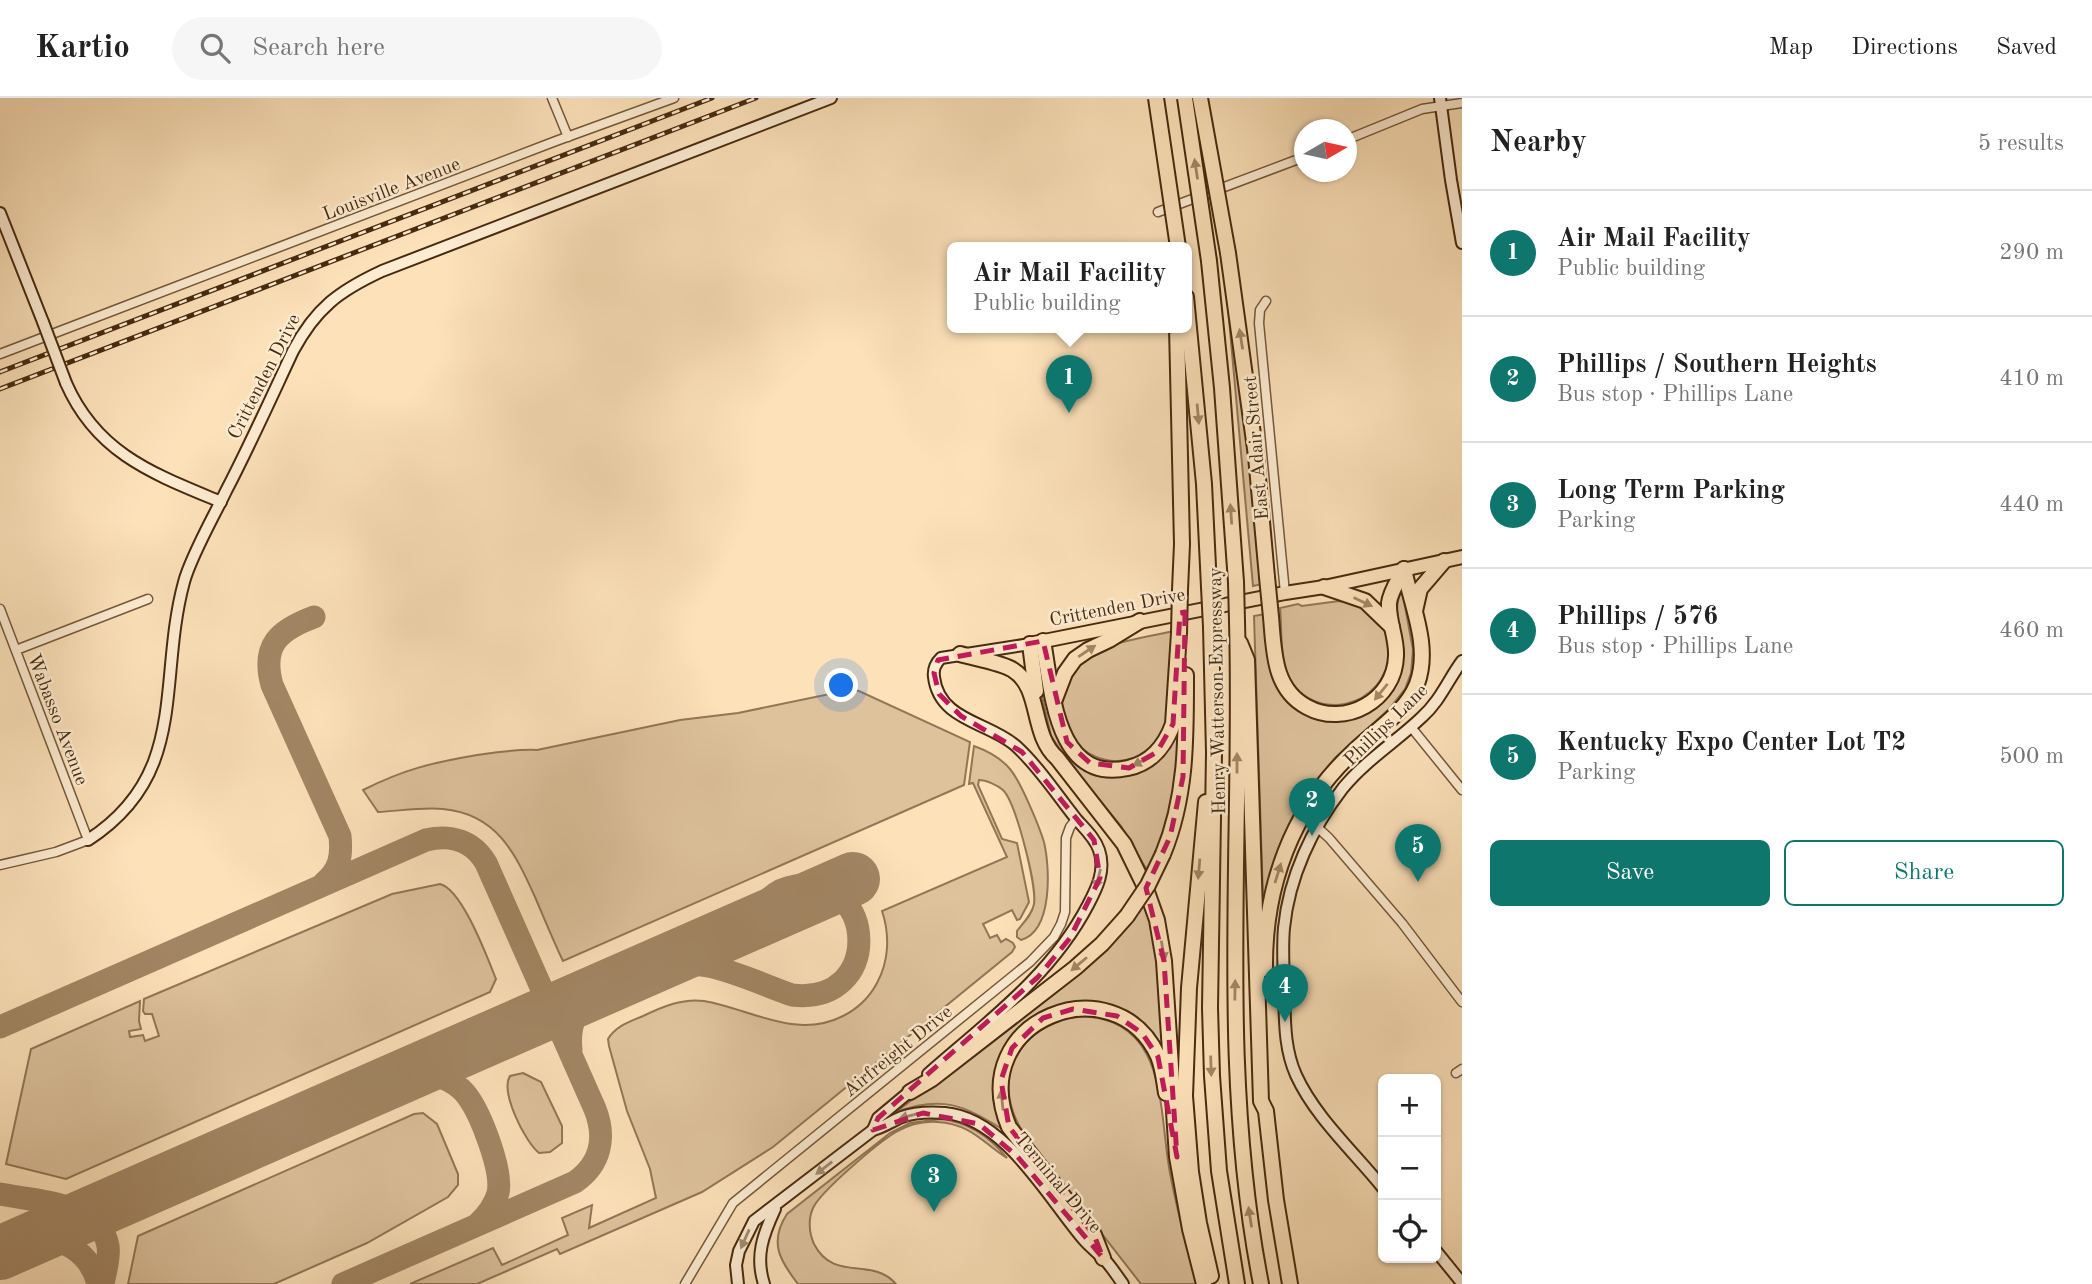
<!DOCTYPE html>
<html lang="en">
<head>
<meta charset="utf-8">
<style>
  :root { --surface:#fff; --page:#f6f6f6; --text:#222; --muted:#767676; --line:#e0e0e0; --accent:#0f766e }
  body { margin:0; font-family:"Old Standard TT",serif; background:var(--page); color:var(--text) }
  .controls { position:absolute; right:21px; bottom:21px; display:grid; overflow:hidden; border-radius:10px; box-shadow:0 2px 5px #0004 }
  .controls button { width:63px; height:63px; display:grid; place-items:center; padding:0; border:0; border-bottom:2px solid var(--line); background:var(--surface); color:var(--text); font:35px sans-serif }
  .compass { position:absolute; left:1294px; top:21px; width:63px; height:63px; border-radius:50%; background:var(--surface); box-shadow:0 2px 5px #0004; rotate:81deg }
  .you { position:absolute; left:842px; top:588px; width:24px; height:24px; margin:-18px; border:5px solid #fff; border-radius:50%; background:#1a73e8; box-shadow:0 0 0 10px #1a73e833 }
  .badge { display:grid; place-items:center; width:46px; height:46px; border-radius:50%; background:var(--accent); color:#fff; font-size:23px; font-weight:700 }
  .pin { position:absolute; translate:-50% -58px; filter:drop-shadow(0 2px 4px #0008) }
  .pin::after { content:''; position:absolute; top:37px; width:24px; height:21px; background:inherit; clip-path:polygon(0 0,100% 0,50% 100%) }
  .popup { position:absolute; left:947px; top:144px; width:245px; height:91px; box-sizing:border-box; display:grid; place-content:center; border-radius:10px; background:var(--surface); filter:drop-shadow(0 2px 5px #0005); font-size:23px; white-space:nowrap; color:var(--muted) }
  .popup b { font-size:26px; color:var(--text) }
  .popup::after { content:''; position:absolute; left:50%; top:100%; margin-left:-14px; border:14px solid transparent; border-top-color:var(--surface) }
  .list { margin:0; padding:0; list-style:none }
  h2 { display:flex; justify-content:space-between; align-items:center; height:91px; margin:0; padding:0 28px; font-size:30px }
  h2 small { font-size:23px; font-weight:400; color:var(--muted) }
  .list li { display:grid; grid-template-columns:46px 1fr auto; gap:21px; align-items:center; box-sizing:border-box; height:126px; padding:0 28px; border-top:2px solid var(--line) }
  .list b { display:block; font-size:26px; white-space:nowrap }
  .list p { margin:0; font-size:23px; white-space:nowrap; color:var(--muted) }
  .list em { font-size:23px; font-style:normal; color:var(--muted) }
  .actions { display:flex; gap:14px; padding:21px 28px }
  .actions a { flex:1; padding:16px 0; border:2px solid var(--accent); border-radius:10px; text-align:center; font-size:24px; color:var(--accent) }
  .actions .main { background:var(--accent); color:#fff }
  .icon { flex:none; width:38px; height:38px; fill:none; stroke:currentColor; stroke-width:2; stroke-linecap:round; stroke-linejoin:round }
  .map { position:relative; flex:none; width:1462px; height:1186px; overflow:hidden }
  header { display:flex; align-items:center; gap:42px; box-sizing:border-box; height:98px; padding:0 35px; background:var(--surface); border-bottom:2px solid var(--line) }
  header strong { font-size:33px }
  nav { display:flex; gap:38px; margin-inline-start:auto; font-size:24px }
  .search { width:490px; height:63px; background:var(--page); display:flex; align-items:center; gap:18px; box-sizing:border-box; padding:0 24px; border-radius:38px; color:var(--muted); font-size:26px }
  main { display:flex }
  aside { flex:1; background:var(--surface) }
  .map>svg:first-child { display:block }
  .green { fill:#ddc29c; stroke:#927656; stroke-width:2 }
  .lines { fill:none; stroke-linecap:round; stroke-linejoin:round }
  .taxiway { stroke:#a28664; stroke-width:23 }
  .runway { stroke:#a28664; stroke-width:54 }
  .street-casing { stroke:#74583a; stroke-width:11 }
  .secondary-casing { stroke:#472b0f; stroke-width:14 }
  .primary-casing { stroke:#472b0f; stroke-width:16 }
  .highway-casing { stroke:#472b0f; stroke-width:18 }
  .street { stroke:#fdecd2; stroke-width:8 }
  .secondary { stroke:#fdecd2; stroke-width:10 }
  .primary { stroke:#fce1b9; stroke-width:12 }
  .highway { stroke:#fce1b9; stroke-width:14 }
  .rail-casing { stroke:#472b0f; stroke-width:5 }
  .rail { stroke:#fdecd2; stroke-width:2.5; stroke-dasharray:8; stroke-linecap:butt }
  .secondary-bridge-casing { stroke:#472b0f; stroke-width:14; stroke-linecap:butt }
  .highway-bridge-casing { stroke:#472b0f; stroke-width:18; stroke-linecap:butt }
  .secondary-bridge { stroke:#fdecd2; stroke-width:10 }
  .highway-bridge { stroke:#fce1b9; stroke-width:14 }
  .oneway { fill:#a28664 }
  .oneway2 { fill:#a28c70 }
  .marked { fill:none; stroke:#c2185b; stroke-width:5; stroke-dasharray:14 9; stroke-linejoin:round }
  .labels { text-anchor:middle; stroke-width:5; stroke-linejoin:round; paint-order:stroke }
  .street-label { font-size:19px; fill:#472b0f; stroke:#fdecd2 }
</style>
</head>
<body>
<header>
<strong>Kartio</strong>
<div class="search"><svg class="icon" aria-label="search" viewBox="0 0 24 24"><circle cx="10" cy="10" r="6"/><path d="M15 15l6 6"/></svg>Search here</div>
<nav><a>Map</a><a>Directions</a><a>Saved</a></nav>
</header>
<main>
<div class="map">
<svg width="1462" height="1186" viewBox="0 0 1462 1186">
  <rect width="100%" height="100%" fill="#fce1b9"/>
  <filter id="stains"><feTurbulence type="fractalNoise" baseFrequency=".00286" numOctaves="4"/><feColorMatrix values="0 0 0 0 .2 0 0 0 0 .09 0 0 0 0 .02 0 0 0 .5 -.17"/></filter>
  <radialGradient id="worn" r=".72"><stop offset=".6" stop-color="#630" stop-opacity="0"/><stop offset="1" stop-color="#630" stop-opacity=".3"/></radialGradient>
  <!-- green -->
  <g class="green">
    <path d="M1227 199 1240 262 1262 486 1253 488Z"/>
    <path d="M1402 492 1413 552 1411 575 1405 591 1389 611 1335 660 1310 691 1285 735 1263 801 1254 518 1265 516 1270 565 1310 615 1376 608C1383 598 1394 588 1399 577 1413 549 1387 519 1402 492Z"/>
    <path d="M1339 503C1355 503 1364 510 1376 521 1384 527 1388 539 1389 549 1391 613 1304 630 1285 569 1280 551 1282 528 1280 510L1298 506 1302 508Z"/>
    <path d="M1173 533 1167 624C1134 701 1040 651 1067 586 1071 576 1078 566 1086 560 1111 543 1144 540 1173 533Z"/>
    <path d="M1042 562 1076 661 1122 675 1178 631C1179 689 1171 721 1148 774L1121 728 1070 666 1051 638 1037 576 1038 563Z"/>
    <path d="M849 592 859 593 970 644 964 687 563 863C553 842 544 820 535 799 515 755 497 716 443 711 422 709 399 713 378 714L363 692C405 671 431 665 477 657 498 654 516 651 537 652L680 622 738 615Z"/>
    <path d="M974 648C988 653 1000 659 1010 671 1021 684 1039 728 1044 744 1050 770 1053 833 1021 842L1017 839V833C1023 825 1032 817 1034 806 1037 788 1016 705 1003 692 997 687 986 682 979 682L978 687 1002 741 1017 745 1029 804 1020 821 1017 822 1012 812 983 826 990 840 997 837 1001 844 1006 841 1013 845 1015 849 1012 854 773 1049 702 1094 560 1156 557 1151 477 1186H410L493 1150 502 1167 568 1137 562 1120 592 1107 589 1130 656 1100 650 1071 627 1013 609 948 608 941C616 928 629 924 643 918 662 909 682 900 704 903 751 911 796 942 843 918 857 911 869 900 877 885 889 863 890 837 882 813L1007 759 973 685 969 686Z"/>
    <path d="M440 786C462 791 487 859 496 881L490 894 66 1081 6 1066 31 951 140 903 139 923 141 931 129 933 130 939 143 937 145 943 159 938 152 916H145L143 913 144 901 392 796Z"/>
    <path d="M1145 802 1157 848 1164 955C1122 876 1006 892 994 983 992 1000 998 1015 1002 1031 963 1007 942 997 896 1014L925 992Z"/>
    <path d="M1078 918C1169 919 1158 1011 1170 1075 1177 1113 1187 1149 1197 1186H1141L1024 1036C989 981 1016 930 1078 918Z"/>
    <path d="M523 975 541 984 562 1028V1045L550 1054 539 1055C525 1044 500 994 510 978Z"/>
    <path d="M423 1015 437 1026 458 1076V1087L448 1099 367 1145 274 1186H128L138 1138 414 1016Z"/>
    <path d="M941 1021C968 1024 990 1039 1007 1060 982 1044 971 1026 937 1024 923 1023 908 1027 896 1034 879 1044 821 1093 813 1110 808 1121 809 1135 814 1146 834 1185 872 1158 896 1186H798C781 1164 768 1145 787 1116L890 1035 910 1025Z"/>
  </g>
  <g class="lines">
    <!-- taxiway -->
    <g class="taxiway">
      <path d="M314 519C279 532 261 547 272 587L340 738C342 758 340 771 324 785"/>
      <path d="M649 870C699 854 746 881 792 897 883 908 878 777 796 788 774 791 761 806 752 825"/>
      <path d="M0 929 426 742C451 736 473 743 486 765L595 1011C606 1039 601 1066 575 1084L343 1186"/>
      <path d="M571 952C568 926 577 908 598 892"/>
      <path d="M331 1009C357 998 400 973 427 976 443 978 459 986 468 999 481 1017 503 1073 498 1095 495 1107 487 1117 478 1126"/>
      <path d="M0 1096C35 1103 100 1104 108 1148 110 1160 105 1174 103 1186"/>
      <path d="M0 1156C10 1152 20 1146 31 1143 61 1135 91 1156 98 1186"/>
    </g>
    <!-- runway -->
    <path class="runway" d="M0 1155 853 781"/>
    <defs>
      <g id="street">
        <path d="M552 0 568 39"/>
        <path d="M1346 42 1422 11 1462 5"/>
        <path d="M1158 114 1304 59"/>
        <path d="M1266 203 1260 212 1259 225 1285 495"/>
        <path d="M0 256 556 43 674 0"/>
        <path d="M0 511 88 742 56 754 0 767"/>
        <path d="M16 552 148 501"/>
        <path d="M1411 629 1462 692"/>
        <path d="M1317 729 1329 740 1402 825 1462 904"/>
        <path d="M1456 975 1462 971"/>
        <path d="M685 1186 733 1105 1030 864 1054 839 1061 826 1065 814 1066 740 1070 729 1076 721"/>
      </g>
      <g id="secondary">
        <path d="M1440 0 1451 82 1462 145"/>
        <path d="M0 115 43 224"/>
        <path d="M66 285C97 356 154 376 221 404"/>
        <path d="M88 742C190 676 157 583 184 484 191 458 214 418 226 393 250 347 271 300 293 253 316 210 339 193 382 173L831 0"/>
        <path d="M928 976C987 924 1051 878 1088 807 1097 790 1106 772 1099 752 1095 740 1085 731 1077 722 1057 697 1039 669 1016 648 989 624 939 623 934 579 933 571 935 566 941 560L1030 546"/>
        <path d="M873 1032 878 1020 914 990"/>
        <path d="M1383 1090C1354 1054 1315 1019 1296 977 1284 950 1285 922 1284 893 1284 872 1282 851 1284 830 1289 779 1312 730 1343 690 1366 662 1397 643 1422 619 1440 603 1448 582 1462 563"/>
        <path d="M1436 1153 1462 1185"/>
        <path d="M738 1186 736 1167 739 1153 754 1123 873 1032C884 1029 892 1023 902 1019 915 1014 930 1014 945 1015 1005 1020 1048 1100 1084 1142 1090 1149 1097 1154 1104 1161 1111 1168 1117 1178 1123 1186"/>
        <path d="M764 1186C755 1158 763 1137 775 1111"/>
      </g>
      <path id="primary" d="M1034 545 1285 495 1324 489 1462 459"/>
      <g id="highway">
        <path d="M1228 155 1256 358 1267 479"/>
        <path d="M1209 163 1222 290 1236 484"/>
        <path d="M1186 199 1204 386 1209 489"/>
        <path d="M1177 229 1182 446 1180 492"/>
        <path d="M1324 489 1365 503 1392 529"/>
        <path d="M1415 513 1420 491 1444 463"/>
        <path d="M1271 519C1274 552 1273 591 1307 609 1345 630 1395 602 1396 558 1397 540 1388 523 1389 505 1390 494 1399 481 1404 471"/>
        <path d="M1237 523C1243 744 1218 967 1261 1186"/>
        <path d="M1211 529 1214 655 1210 910 1212 978 1219 1073 1237 1186"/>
        <path d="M1043 543C1052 591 1055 686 1128 670 1152 665 1165 648 1173 626L1179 535"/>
        <path d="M1240 545 1247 562 1261 1003 1266 1013 1276 1102 1290 1186"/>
        <path d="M1030 546 1036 593"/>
        <path d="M960 556C974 560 1003 565 1013 572 1042 590 1030 636 1057 660L1124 746 1146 791 1157 822 1164 863 1177 1059 1190 1131 1204 1186"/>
        <path d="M1055 601 1065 575 1075 561 1088 552 1109 542 1140 523"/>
        <path d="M1206 704 1189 890 1185 998 1191 1074 1199 1125 1211 1178"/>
        <path d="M1163 756C1187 698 1186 639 1186 577"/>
        <path d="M1265 871C1264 789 1292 711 1352 655 1374 633 1405 616 1417 586 1431 548 1411 507 1404 471"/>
        <path d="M910 994 932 981 1075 870 1102 846 1127 818"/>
        <path d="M1103 1160 1094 1137 1009 1029C964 922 1114 864 1158 958 1163 970 1164 983 1166 995"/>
      </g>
    </defs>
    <!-- street casing -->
    <use href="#street" class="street-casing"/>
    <!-- secondary casing -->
    <use href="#secondary" class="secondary-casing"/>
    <!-- primary casing -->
    <use href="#primary" class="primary-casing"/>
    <!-- highway casing -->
    <use href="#highway" class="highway-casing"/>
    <!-- street -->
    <use href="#street" class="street"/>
    <!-- secondary -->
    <use href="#secondary" class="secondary"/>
    <!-- primary -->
    <use href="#primary" class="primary"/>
    <!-- highway -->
    <use href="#highway" class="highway"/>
    <defs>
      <g id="rail">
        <path d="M0 274 712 0"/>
        <path d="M0 291 756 0"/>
      </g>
    </defs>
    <!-- rail casing -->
    <use href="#rail" class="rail-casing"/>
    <!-- rail -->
    <use href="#rail" class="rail"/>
    <defs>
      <path id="secondary-bridge" d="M43 224 66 285"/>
      <g id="highway-bridge">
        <path d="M1156 0 1178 149"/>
        <path d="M1185 0 1209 163"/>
        <path d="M1200 0 1228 155"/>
        <path d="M1267 479 1271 519"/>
        <path d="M1236 484 1237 523"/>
        <path d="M1209 489 1211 529"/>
        <path d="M1179 535 1180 492"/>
        <path d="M1127 818 1148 787 1163 756"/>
      </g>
    </defs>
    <!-- secondary-bridge casing -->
    <use href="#secondary-bridge" class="secondary-bridge-casing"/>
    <!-- highway-bridge casing -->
    <use href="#highway-bridge" class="highway-bridge-casing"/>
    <!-- secondary-bridge -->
    <use href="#secondary-bridge" class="secondary-bridge"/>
    <!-- highway-bridge -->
    <use href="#highway-bridge" class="highway-bridge"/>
  </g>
  <!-- one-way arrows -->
  <defs><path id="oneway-solid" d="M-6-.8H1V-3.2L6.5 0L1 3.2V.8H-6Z" transform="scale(1.75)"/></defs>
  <g class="oneway">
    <use href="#oneway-solid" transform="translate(1196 71) rotate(-99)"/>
    <use href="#oneway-solid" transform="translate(1241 241) rotate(-99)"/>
    <use href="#oneway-solid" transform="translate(1198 316) rotate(85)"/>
    <use href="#oneway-solid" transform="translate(1231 416) rotate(-94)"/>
    <use href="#oneway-solid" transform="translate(1363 504) rotate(25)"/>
    <use href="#oneway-solid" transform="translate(1087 553) rotate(-34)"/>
    <use href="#oneway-solid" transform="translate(1381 594) rotate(129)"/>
    <use href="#oneway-solid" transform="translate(1142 663) rotate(153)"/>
    <use href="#oneway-solid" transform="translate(1237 665) rotate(-90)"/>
    <use href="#oneway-solid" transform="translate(1199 771) rotate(95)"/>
    <use href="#oneway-solid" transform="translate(1278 775) rotate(-73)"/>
    <use href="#oneway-solid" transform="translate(1163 853) rotate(81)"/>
    <use href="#oneway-solid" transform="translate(1079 866) rotate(140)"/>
    <use href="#oneway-solid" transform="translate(1235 892) rotate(-89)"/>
    <use href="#oneway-solid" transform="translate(1211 968) rotate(88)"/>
    <use href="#oneway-solid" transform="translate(1002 1002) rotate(-96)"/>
    <use href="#oneway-solid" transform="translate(1250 1119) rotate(-99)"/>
  </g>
  <g class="oneway2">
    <use href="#oneway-solid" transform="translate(1098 781) rotate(104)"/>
    <use href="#oneway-solid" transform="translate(909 1018) rotate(165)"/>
    <use href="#oneway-solid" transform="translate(824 1070) rotate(142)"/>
    <use href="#oneway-solid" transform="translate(745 1141) rotate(114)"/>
  </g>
  <!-- marked area -->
  <path class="marked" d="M1185 514 1183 679 1170 739 1146 790 1164 863 1177 1059 1158 959 1142 935 1117 918 1073 911 1043 920 1012 950 1001 982 1009 1029 1094 1137 1103 1160 1017 1058 979 1026 923 1015 873 1032 878 1020 1038 879 1070 840 1100 780 1094 742 1022 654 961 618 939 596 934 575 938 562 1043 543 1067 644 1090 665 1129 670 1157 654 1173 626 1180 515Z"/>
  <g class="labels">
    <!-- street labels -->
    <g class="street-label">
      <text transform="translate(391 90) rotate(-21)" y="7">Louisville Avenue</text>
      <text transform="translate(263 278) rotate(-63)" y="7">Crittenden Drive</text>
      <text transform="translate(1255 350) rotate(-95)" y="7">East Adair Street</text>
      <text transform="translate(1117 508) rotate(-11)" y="7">Crittenden Drive</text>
      <text transform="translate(1216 593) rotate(-91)" y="7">Henry Watterson Expressway</text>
      <text transform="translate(59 621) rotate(69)" y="7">Wabasso Avenue</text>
      <text transform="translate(1385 626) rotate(-44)" y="7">Phillips Lane</text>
      <text transform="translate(897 952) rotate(-39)" y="7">Airfreight Drive</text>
      <text transform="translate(1059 1084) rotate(50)" y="7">Terminal Drive</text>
    </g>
  </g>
  <rect width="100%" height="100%" filter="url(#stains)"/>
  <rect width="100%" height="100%" fill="url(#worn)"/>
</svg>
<div class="controls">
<button>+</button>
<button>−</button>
<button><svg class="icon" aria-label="locate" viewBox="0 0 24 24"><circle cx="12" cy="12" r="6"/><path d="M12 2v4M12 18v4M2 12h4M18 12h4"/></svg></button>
</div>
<svg class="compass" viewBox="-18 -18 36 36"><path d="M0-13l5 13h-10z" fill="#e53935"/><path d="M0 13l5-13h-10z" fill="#767676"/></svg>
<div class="you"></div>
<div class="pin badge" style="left:1069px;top:315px">1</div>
<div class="popup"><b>Air Mail Facility</b>Public building</div>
<div class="pin badge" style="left:1312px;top:738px">2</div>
<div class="pin badge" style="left:934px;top:1114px">3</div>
<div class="pin badge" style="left:1285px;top:924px">4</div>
<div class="pin badge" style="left:1418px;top:784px">5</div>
</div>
<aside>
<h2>Nearby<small>5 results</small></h2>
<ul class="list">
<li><span class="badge">1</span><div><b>Air Mail Facility</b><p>Public building</p></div><em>290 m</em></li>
<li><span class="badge">2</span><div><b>Phillips / Southern Heights</b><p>Bus stop · Phillips Lane</p></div><em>410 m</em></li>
<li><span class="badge">3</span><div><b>Long Term Parking</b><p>Parking</p></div><em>440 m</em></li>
<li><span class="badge">4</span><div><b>Phillips / 576</b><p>Bus stop · Phillips Lane</p></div><em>460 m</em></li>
<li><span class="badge">5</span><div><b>Kentucky Expo Center Lot T2</b><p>Parking</p></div><em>500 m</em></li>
</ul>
<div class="actions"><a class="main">Save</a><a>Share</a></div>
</aside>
</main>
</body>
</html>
